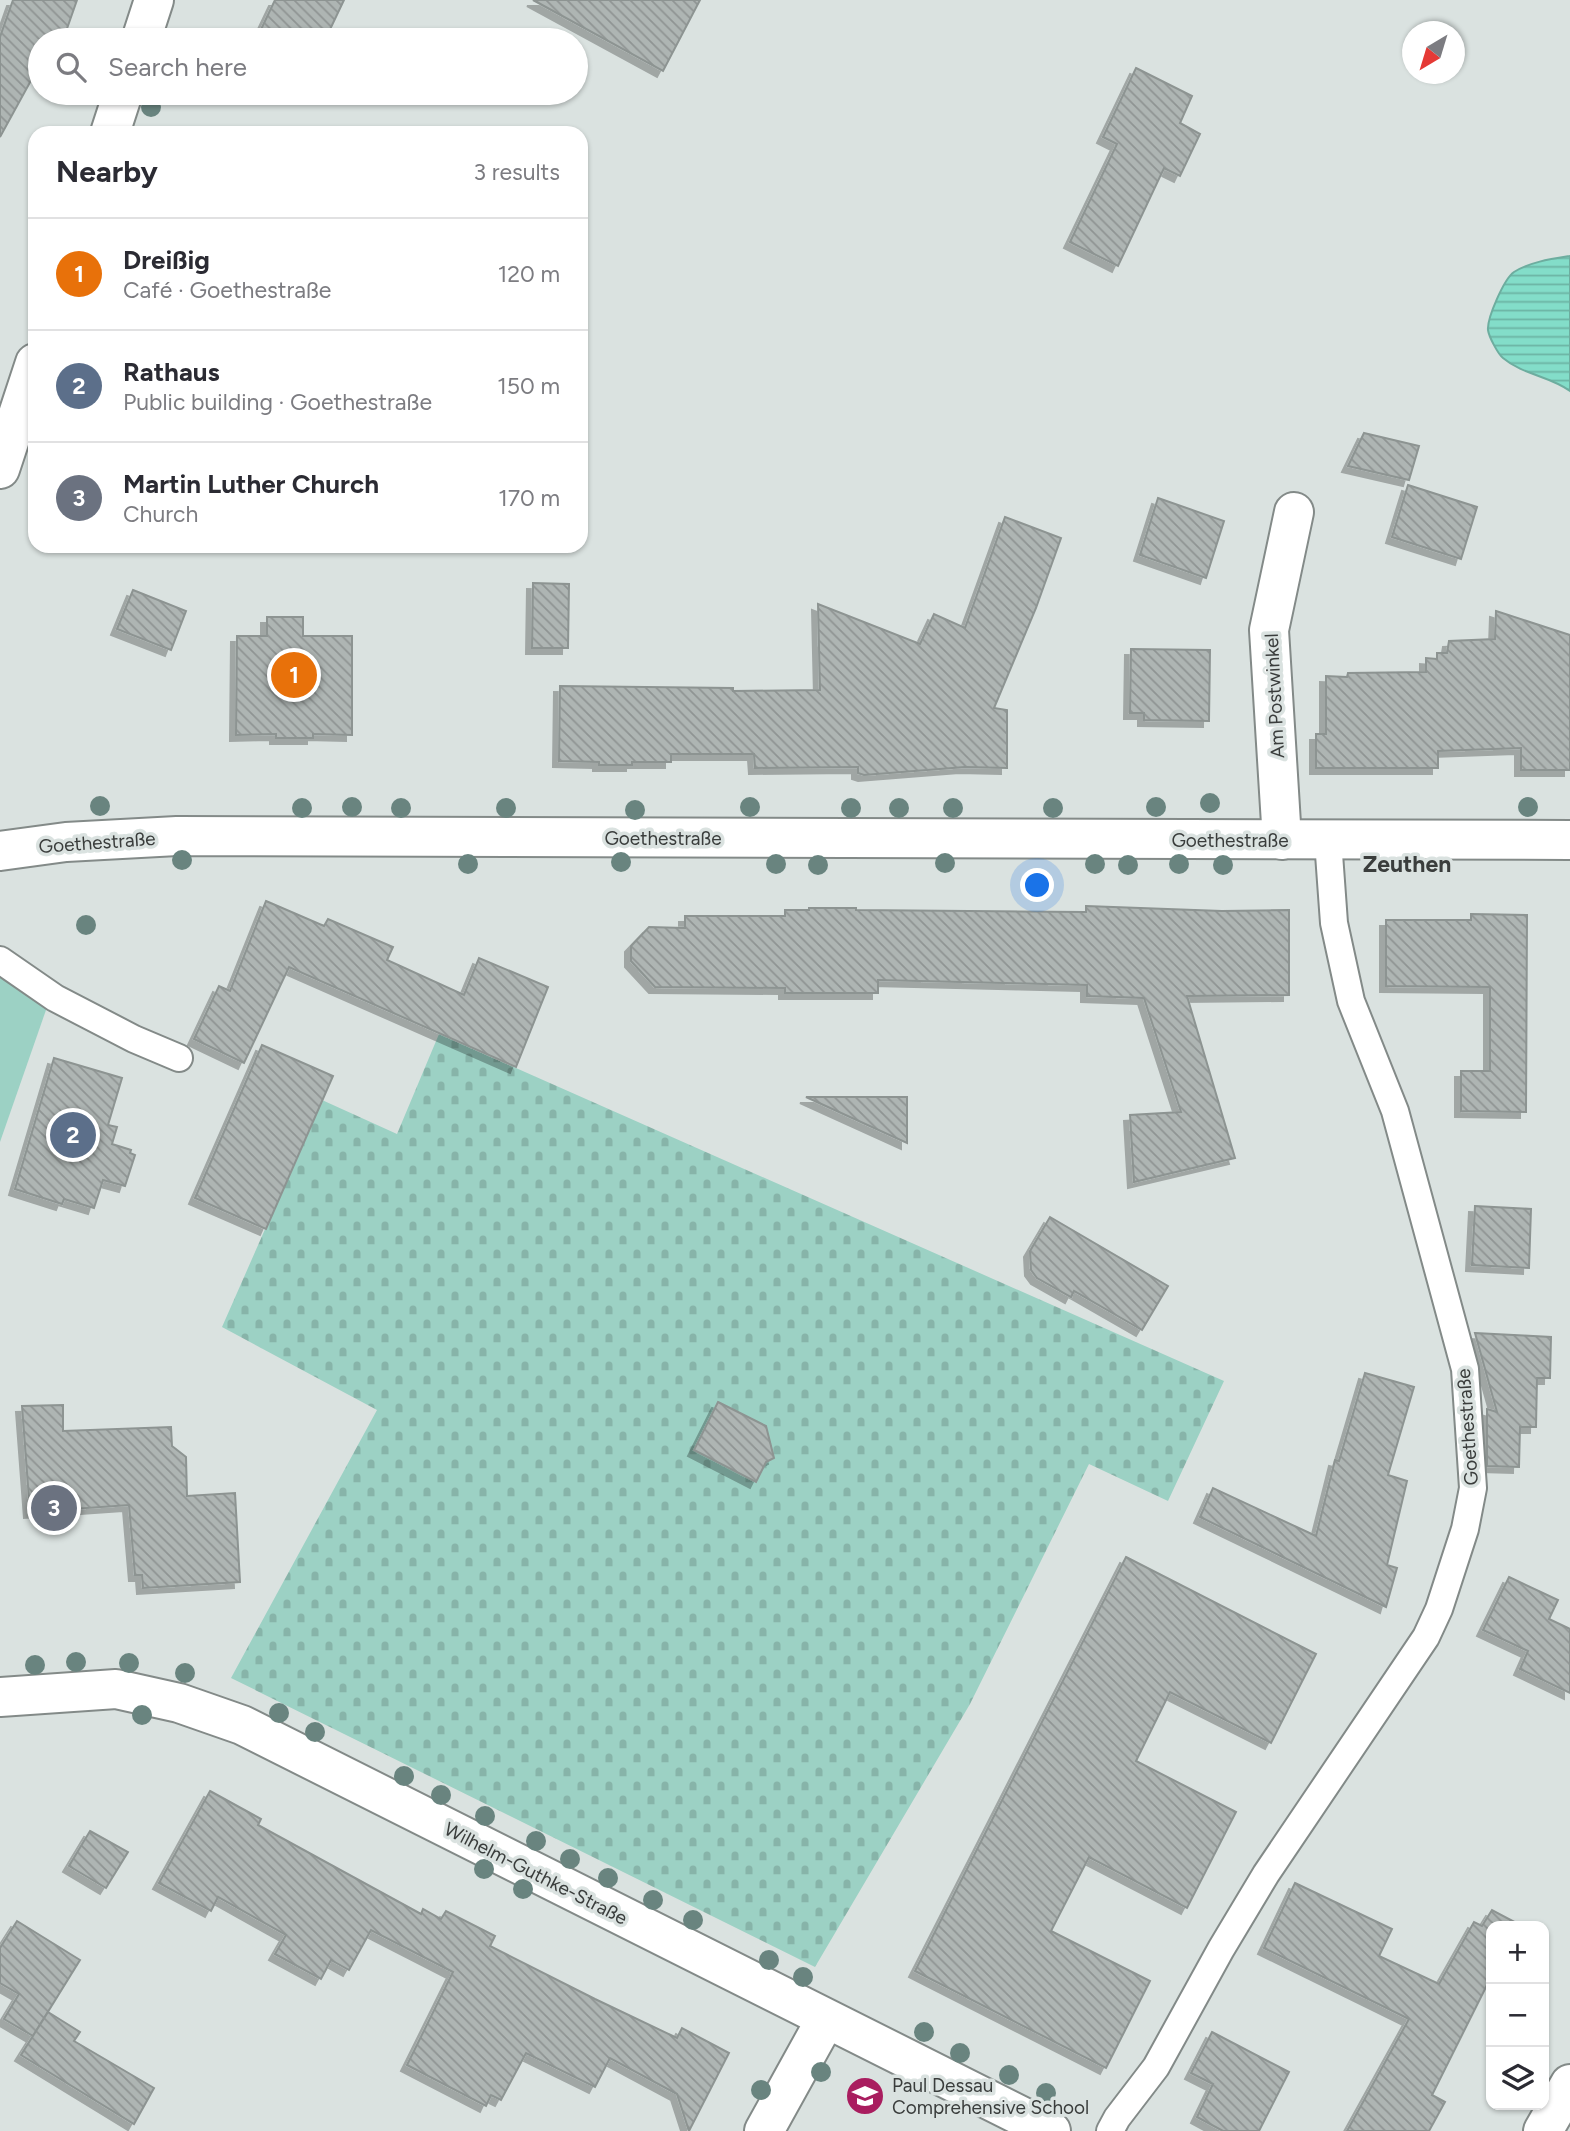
<!DOCTYPE html>
<html lang="en">
<head>
<meta charset="utf-8">
<style>
  :root { --surface:#fff; --page:#f2f2f3; --text:#2b2b33; --muted:#7c7c81; --line:#e1e1e2; --accent:#a91d5f }
  body { margin:0; font-family:Figtree,sans-serif; background:var(--page); color:var(--text) }
  .controls { position:absolute; right:21px; bottom:21px; display:grid; overflow:hidden; border-radius:14px; box-shadow:0 2px 5px #0004 }
  .controls button { width:63px; height:63px; display:grid; place-items:center; padding:0; border:0; border-bottom:2px solid var(--line); background:var(--surface); color:var(--text); font:35px sans-serif }
  .compass { position:absolute; left:1402px; top:21px; width:63px; height:63px; border-radius:50%; background:var(--surface); box-shadow:0 2px 5px #0004; rotate:218deg }
  .you { position:absolute; left:1038px; top:886px; width:24px; height:24px; margin:-18px; border:5px solid #fff; border-radius:50%; background:#1a73e8; box-shadow:0 0 0 10px #1a73e833 }
  .badge { display:grid; place-items:center; width:46px; height:46px; border-radius:50%; background:var(--accent); color:#fff; font-size:23px; font-weight:700 }
  .pin { position:absolute; translate:-50% -50%; border:4px solid #fff; box-shadow:0 2px 7px #0006 }
  .list { margin:0; padding:0; list-style:none }
  h2 { display:flex; justify-content:space-between; align-items:center; height:91px; margin:0; padding:0 28px; font-size:30px }
  h2 small { font-size:23px; font-weight:400; color:var(--muted) }
  .list li { display:grid; grid-template-columns:46px 1fr auto; gap:21px; align-items:center; box-sizing:border-box; height:112px; padding:0 28px; border-top:2px solid var(--line) }
  .list b { display:block; font-size:26px; white-space:nowrap }
  .list p { margin:0; font-size:23px; white-space:nowrap; color:var(--muted) }
  .list em { font-size:23px; font-style:normal; color:var(--muted) }
  .icon { flex:none; width:38px; height:38px; fill:none; stroke:currentColor; stroke-width:2; stroke-linecap:round; stroke-linejoin:round }
  .map { position:relative; flex:none; width:1570px; height:2131px; overflow:hidden }
  .search { position:absolute; background:var(--surface); box-shadow:0 2px 5px #0004; left:28px; top:28px; width:560px; height:77px; display:flex; align-items:center; gap:18px; box-sizing:border-box; padding:0 24px; border-radius:38px; color:var(--muted); font-size:26px }
  .panel { position:absolute; background:var(--surface); box-shadow:0 2px 5px #0004; left:28px; top:126px; width:560px; height:427px; border-radius:21px }
  .map>svg:first-child { display:block }
  .grass { fill:#9cd1c4 }
  .cemetery { fill:url(#cemetery-stones) }
  .water { fill:url(#water-rules); stroke:#6dad9f; stroke-width:2 }
  .building { fill:url(#building-back-hatch); stroke:#8d9492; stroke-width:2; filter:url(#shadow) }
  .lines { fill:none; stroke-linecap:round; stroke-linejoin:round }
  .service-casing { stroke:#838a88; stroke-width:30 }
  .minor-casing { stroke:#838a88; stroke-width:42 }
  .secondary-casing { stroke:#838a88; stroke-width:42 }
  .service { stroke:#fff; stroke-width:26 }
  .minor { stroke:#fff; stroke-width:38 }
  .secondary { stroke:#fff; stroke-width:38 }
  .tree { fill:#69847f }
  .labels { text-anchor:middle; stroke-width:7; stroke-linejoin:round; paint-order:stroke }
  .street-label { font-size:19px; fill:#3a3d3c; stroke:#dae2e0 }
  .poi-label { font-size:19px; fill:#3a3d3c; stroke:#dae2e0; text-anchor:start }
  .quarter-label { font-size:23px; font-weight:bold; fill:#3a3d3c; stroke:#dae2e0 }
</style>
</head>
<body>
<div class="map">
<svg width="1570" height="2131" viewBox="0 0 1570 2131">
  <defs>
    <pattern id="cemetery-stones" width="16" height="16" patternUnits="userSpaceOnUse" patternTransform="scale(1.75)"><rect width="16" height="16" fill="#9cd1c4"/><path d="M2 7V4a2 2 0 0 1 4 0v3zM10 15v-3a2 2 0 0 1 4 0v3z" fill="#87b4a9"/></pattern>
    <pattern id="water-rules" width="6" height="5" patternUnits="userSpaceOnUse" patternTransform="scale(1.75)"><rect width="6" height="5" fill="#83ddc9"/><path d="M0 2.5h6" fill="none" stroke="#6cb4a4"/></pattern>
    <pattern id="building-back-hatch" width="6" height="6" patternUnits="userSpaceOnUse" patternTransform="scale(1.75)"><rect width="6" height="6" fill="#aeb5b3"/><path d="M-1 5l2 2M0 0l6 6M5-1l2 2" fill="none" stroke="#8f9493"/></pattern>
    <filter id="shadow"><feDropShadow dx="-6" dy="6" stdDeviation="0" flood-color="#0004"/></filter>
  </defs>
  <rect width="100%" height="100%" fill="#dae2e0"/>
  <!-- grass -->
  <path class="grass" d="M0 975 44 1002 46 1010 0 1142Z"/>
  <!-- cemetery -->
  <path class="cemetery" d="M439 1034 1224 1381 1168 1501 1089 1464 970 1704 815 1967 231 1678 377 1410 222 1327 322 1100 397 1134Z"/>
  <!-- water -->
  <path class="water" d="M1570 256V391C1550 376 1523 375 1503 358 1498 354 1489 337 1488 330 1487 318 1504 279 1514 272 1530 262 1551 259 1570 256Z"/>
  <!-- building -->
  <g class="building">
    <path d="M13 0H77L63 40H40V64L0 137V37Z"/>
    <path d="M275 0H344L325 40H256Z"/>
    <path d="M533 0H700L663 71Z"/>
    <path d="M1136 68 1192 96 1180 123 1200 134 1180 176 1164 168 1118 266 1070 242 1117 144 1103 137Z"/>
    <path d="M1364 433 1419 446 1409 480 1348 466Z"/>
    <path d="M1408 485 1477 507 1461 559 1392 537Z"/>
    <path d="M1158 498 1224 521 1206 578 1140 555Z"/>
    <path d="M1005 517 1061 538 1036 608 994 708 1007 710V768L965 767 864 775 858 773V767L755 768 754 754H671V762H632V765H599V762L559 761 560 686 733 688V691L820 690 818 604 920 644 934 614 965 628Z"/>
    <path d="M533 583 569 584 568 648H532Z"/>
    <path d="M133 590 186 611 171 650 117 629Z"/>
    <path d="M1496 611 1570 635V770H1521V748L1438 751V768H1316V734H1326V676L1347 677 1348 673 1426 672V658L1437 659V653H1447L1449 641 1495 639Z"/>
    <path d="M267 617H303V636H352V735L313 734V738H276V734L236 735 237 636H267Z"/>
    <path d="M1131 649 1210 650 1209 721 1144 720V713H1130Z"/>
    <path d="M266 901 324 926 328 919 393 947 387 960 464 995 479 958 548 987 516 1067 289 967 244 1063 194 1039 219 986 230 991Z"/>
    <path d="M1086 906 1222 911 1289 910V995L1187 996 1235 1158 1134 1182 1130 1115 1181 1112 1144 998 1087 996V985L878 980V993H785V988L655 987 631 961V946L649 927 685 928V916H785V910H809V908H856V910L1086 912Z"/>
    <path d="M1471 914 1527 915 1526 1112 1461 1111V1071H1490V987L1386 986V920H1471Z"/>
    <path d="M262 1045 333 1076 266 1229 195 1198Z"/>
    <path d="M54 1058 122 1078 108 1125 117 1127 112 1144 131 1150 130 1153 135 1155 125 1186 103 1180 94 1208 64 1199 62 1204 15 1189Z"/>
    <path d="M806 1097H907V1143Z"/>
    <path d="M1475 1206 1531 1209 1529 1268 1472 1265Z"/>
    <path d="M1050 1217 1168 1286 1142 1330 1074 1291 1071 1297 1037 1278 1031 1270 1030 1251Z"/>
    <path d="M1475 1333 1551 1337 1550 1378H1537L1536 1427H1520L1519 1467 1487 1466V1409L1497 1412Z"/>
    <path d="M1365 1373 1414 1387 1388 1475 1407 1481 1387 1565 1397 1568 1386 1607 1200 1517 1213 1488 1316 1536 1335 1460 1339 1461Z"/>
    <path d="M718 1402 766 1426 774 1458 766 1462 756 1482 694 1450Z"/>
    <path d="M63 1405V1431L171 1427 172 1446 186 1457 187 1496 235 1493 240 1582 143 1588 142 1575H135L129 1505 30 1512 22 1406Z"/>
    <path d="M1126 1557 1316 1654 1271 1743 1170 1692 1136 1761 1236 1812 1187 1908 1089 1857 1051 1931 1150 1981 1106 2068 915 1971Z"/>
    <path d="M1509 1577 1558 1600 1549 1619 1570 1629V1693L1520 1669 1528 1651 1483 1630Z"/>
    <path d="M210 1791 261 1819 258 1825 421 1914 423 1909 441 1919 446 1911 495 1936 490 1946 595 1999 677 2038 682 2028 729 2053 689 2131 677 2094 610 2058 595 2087 526 2053 501 2100 491 2095 486 2106 407 2065 453 1972 371 1930 349 1970 331 1960 321 1979 275 1954 286 1935 218 1897 211 1911 159 1883Z"/>
    <path d="M90 1831 128 1852 106 1888 69 1866Z"/>
    <path d="M1295 1883 1392 1929 1379 1956 1439 1984 1474 1922 1482 1926 1492 1910 1522 1926H1491V1977L1432 2095 1445 2102 1429 2131H1347L1409 2019 1264 1948Z"/>
    <path d="M17 1921 80 1960 33 2036 4 2019 19 1994 0 1983V1948Z"/>
    <path d="M48 2012 80 2032 74 2041 154 2088 134 2124 21 2055Z"/>
    <path d="M1212 2032 1289 2072 1259 2131H1223L1197 2117 1213 2084 1191 2073Z"/>
  </g>
  <g class="lines">
    <defs>
      <g id="service">
        <path d="M0 960 55 998 134 1039 179 1058"/>
        <path d="M1110 2131 1117 2118 1156 2067 1221 1949 1266 1874 1426 1637 1439 1609 1465 1529 1473 1488 1465 1369 1395 1111 1351 1001 1334 923 1328 840"/>
      </g>
      <g id="minor">
        <path d="M141 40 154 0"/>
        <path d="M110 133 123 93"/>
        <path d="M0 469 35 363"/>
        <path d="M1282 840 1269 630 1294 512"/>
        <path d="M0 1697 116 1689 179 1703 242 1725 1051 2131"/>
        <path d="M764 2131 826 2019"/>
        <path d="M1543 2131 1570 2084"/>
      </g>
      <path id="secondary" d="M0 851 66 842 177 836 1570 840"/>
    </defs>
    <!-- service casing -->
    <use href="#service" class="service-casing"/>
    <!-- minor casing -->
    <use href="#minor" class="minor-casing"/>
    <!-- secondary casing -->
    <use href="#secondary" class="secondary-casing"/>
    <!-- service -->
    <use href="#service" class="service"/>
    <!-- minor -->
    <use href="#minor" class="minor"/>
    <!-- secondary -->
    <use href="#secondary" class="secondary"/>
  </g>
  <!-- trees -->
  <g class="tree">
    <circle cx="151" cy="107" r="10"/>
    <circle cx="1210" cy="803" r="10"/>
    <circle cx="100" cy="806" r="10"/>
    <circle cx="352" cy="807" r="10"/>
    <circle cx="750" cy="807" r="10"/>
    <circle cx="1156" cy="807" r="10"/>
    <circle cx="1528" cy="807" r="10"/>
    <circle cx="302" cy="808" r="10"/>
    <circle cx="401" cy="808" r="10"/>
    <circle cx="506" cy="808" r="10"/>
    <circle cx="851" cy="808" r="10"/>
    <circle cx="899" cy="808" r="10"/>
    <circle cx="953" cy="808" r="10"/>
    <circle cx="1053" cy="808" r="10"/>
    <circle cx="635" cy="810" r="10"/>
    <circle cx="182" cy="860" r="10"/>
    <circle cx="621" cy="862" r="10"/>
    <circle cx="945" cy="863" r="10"/>
    <circle cx="468" cy="864" r="10"/>
    <circle cx="776" cy="864" r="10"/>
    <circle cx="1095" cy="864" r="10"/>
    <circle cx="1179" cy="864" r="10"/>
    <circle cx="818" cy="865" r="10"/>
    <circle cx="1128" cy="865" r="10"/>
    <circle cx="1223" cy="865" r="10"/>
    <circle cx="86" cy="925" r="10"/>
    <circle cx="76" cy="1662" r="10"/>
    <circle cx="129" cy="1663" r="10"/>
    <circle cx="35" cy="1665" r="10"/>
    <circle cx="185" cy="1673" r="10"/>
    <circle cx="279" cy="1713" r="10"/>
    <circle cx="142" cy="1715" r="10"/>
    <circle cx="315" cy="1732" r="10"/>
    <circle cx="404" cy="1776" r="10"/>
    <circle cx="441" cy="1795" r="10"/>
    <circle cx="485" cy="1816" r="10"/>
    <circle cx="536" cy="1841" r="10"/>
    <circle cx="570" cy="1859" r="10"/>
    <circle cx="484" cy="1869" r="10"/>
    <circle cx="608" cy="1878" r="10"/>
    <circle cx="523" cy="1889" r="10"/>
    <circle cx="653" cy="1900" r="10"/>
    <circle cx="693" cy="1920" r="10"/>
    <circle cx="769" cy="1960" r="10"/>
    <circle cx="803" cy="1977" r="10"/>
    <circle cx="924" cy="2032" r="10"/>
    <circle cx="960" cy="2053" r="10"/>
    <circle cx="821" cy="2072" r="10"/>
    <circle cx="1009" cy="2075" r="10"/>
    <circle cx="761" cy="2090" r="10"/>
    <circle cx="1046" cy="2093" r="10"/>
  </g>
  <!-- icons -->
  <defs>
    <symbol id="school-disc" viewBox="-11 -11 22 22"><circle r="9.5" fill="#a91d5f" stroke="#dae2e0"/><path d="M0-5L7-2L0 1L-7-2ZM-4 1L0 2.5L4 1V4Q0 6-4 4Z" fill="#fff"/></symbol>
  </defs>
  <g fill-rule="evenodd">
    <use href="#school-disc" x="843" y="2074" width="44" height="44"/>
  </g>
  <g class="labels">
    <!-- street labels -->
    <g class="street-label">
      <text transform="translate(1274 696) rotate(-93)" y="7">Am Postwinkel</text>
      <text x="663" y="845">Goethestraße</text>
      <text x="1230" y="847">Goethestraße</text>
      <text transform="translate(97 842) rotate(-4)" y="7">Goethestraße</text>
      <text transform="translate(1467 1427) rotate(-94)" y="7">Goethestraße</text>
      <text transform="translate(536 1873) rotate(27)" y="7">Wilhelm-Guthke-Straße</text>
    </g>
    <!-- poi labels -->
    <g class="poi-label">
      <text x="892" y="2092">Paul Dessau<tspan x="892" dy="22">Comprehensive School</tspan></text>
    </g>
    <!-- quarter labels -->
    <g class="quarter-label">
      <text x="1407" y="872">Zeuthen</text>
    </g>
  </g>
</svg>
<div class="controls">
<button>+</button>
<button>−</button>
<button><svg class="icon" aria-label="layers" viewBox="0 0 24 24"><path d="M12 4l9 5-9 5-9-5zM3 14l9 5 9-5"/></svg></button>
</div>
<svg class="compass" viewBox="-18 -18 36 36"><path d="M0-13l5 13h-10z" fill="#e53935"/><path d="M0 13l5-13h-10z" fill="#7c7c81"/></svg>
<div class="you"></div>
<div class="pin badge" style="left:294px;top:675px;background:#e8710a">1</div>
<div class="pin badge" style="left:73px;top:1135px;background:#5c6f8a">2</div>
<div class="pin badge" style="left:54px;top:1508px;background:#6b7280">3</div>
<div class="search"><svg class="icon" aria-label="search" viewBox="0 0 24 24"><circle cx="10" cy="10" r="6"/><path d="M15 15l6 6"/></svg>Search here</div>
<section class="panel">
<h2>Nearby<small>3 results</small></h2>
<ul class="list">
<li><span class="badge" style="background:#e8710a">1</span><div><b>Dreißig</b><p>Café · Goethestraße</p></div><em>120 m</em></li>
<li><span class="badge" style="background:#5c6f8a">2</span><div><b>Rathaus</b><p>Public building · Goethestraße</p></div><em>150 m</em></li>
<li><span class="badge" style="background:#6b7280">3</span><div><b>Martin Luther Church</b><p>Church</p></div><em>170 m</em></li>
</ul>
</section>
</div>
</body>
</html>
